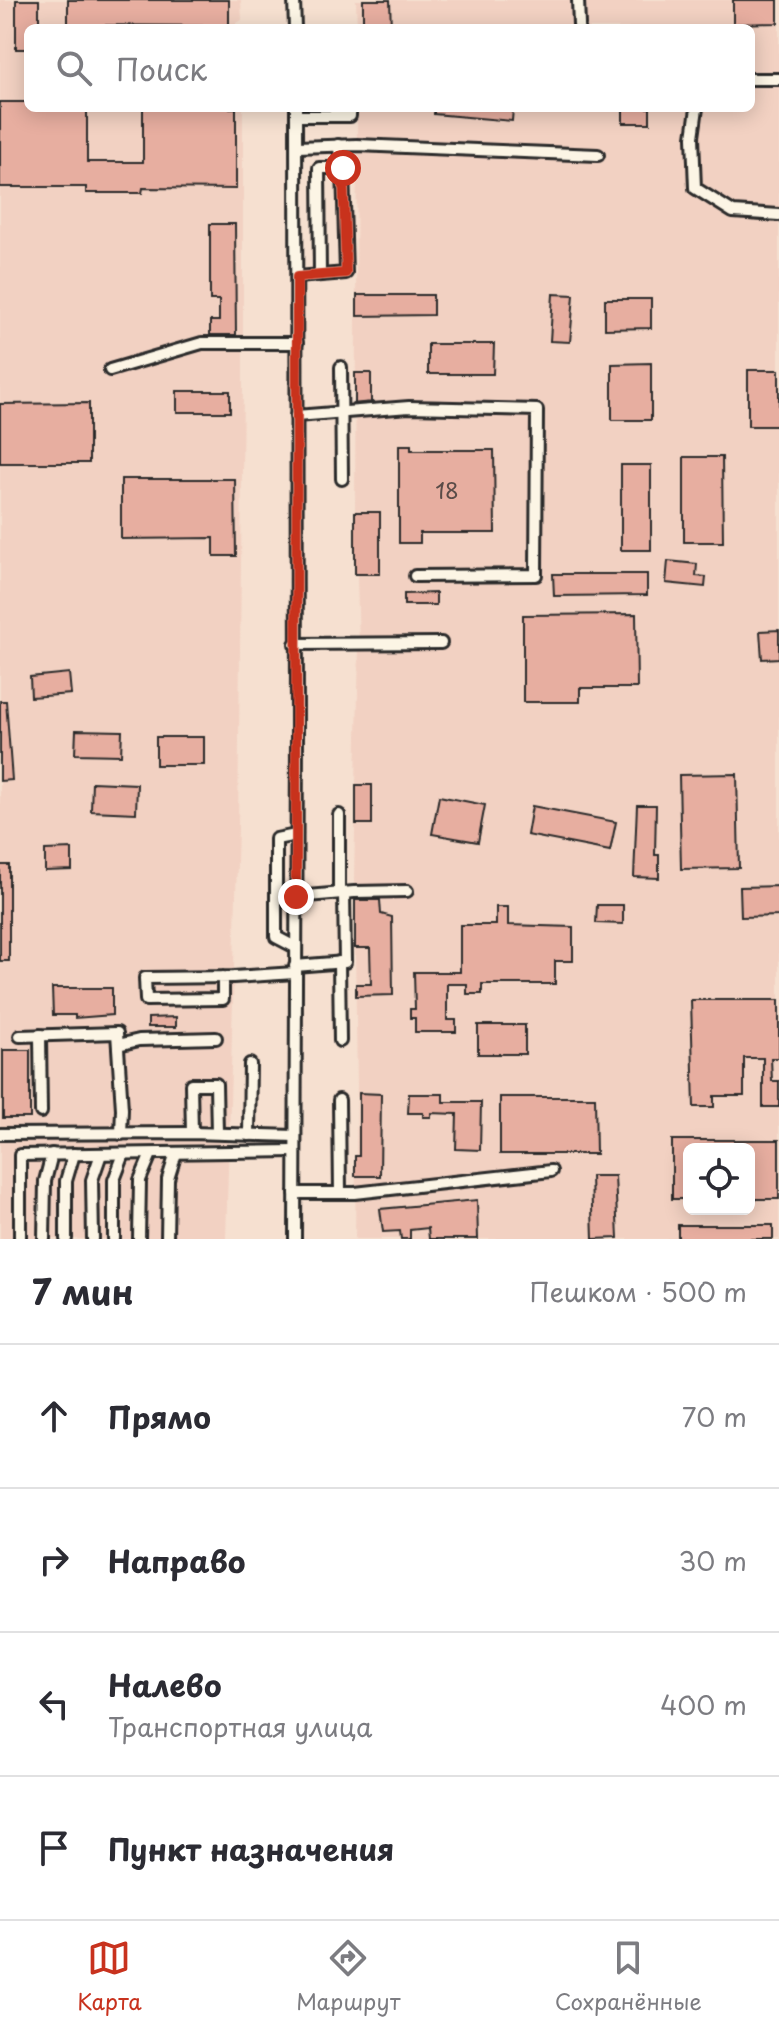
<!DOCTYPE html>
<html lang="ru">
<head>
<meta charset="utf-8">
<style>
  :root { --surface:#fff; --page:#f2f2f3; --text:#2b2b33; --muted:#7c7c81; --line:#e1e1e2; --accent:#c8321e }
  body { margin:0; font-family:"Playpen Sans",sans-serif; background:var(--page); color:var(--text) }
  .controls { position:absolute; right:24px; bottom:24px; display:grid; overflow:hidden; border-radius:12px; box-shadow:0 4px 20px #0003 }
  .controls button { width:72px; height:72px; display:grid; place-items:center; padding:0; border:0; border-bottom:2px solid var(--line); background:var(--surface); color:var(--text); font:40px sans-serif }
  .stop { position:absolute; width:24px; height:24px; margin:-18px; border:6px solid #c8321e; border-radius:50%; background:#fff }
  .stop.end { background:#c8321e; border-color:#fff; box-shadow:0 2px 8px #0008 }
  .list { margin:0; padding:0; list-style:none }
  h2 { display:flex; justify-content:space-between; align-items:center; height:104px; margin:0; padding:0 32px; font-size:34px }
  h2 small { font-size:26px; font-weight:400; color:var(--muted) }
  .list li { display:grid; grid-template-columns:52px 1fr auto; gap:24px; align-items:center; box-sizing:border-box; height:144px; padding:0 32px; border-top:2px solid var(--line) }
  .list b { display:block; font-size:30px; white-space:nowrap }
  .list p { margin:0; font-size:26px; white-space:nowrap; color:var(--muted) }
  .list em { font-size:26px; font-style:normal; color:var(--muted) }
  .icon { flex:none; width:44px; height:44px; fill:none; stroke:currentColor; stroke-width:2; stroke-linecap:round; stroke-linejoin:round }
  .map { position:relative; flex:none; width:779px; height:1239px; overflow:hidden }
  .search { position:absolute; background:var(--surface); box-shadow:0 4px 20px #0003; left:24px; right:24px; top:24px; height:88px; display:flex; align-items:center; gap:20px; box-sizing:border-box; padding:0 28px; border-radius:12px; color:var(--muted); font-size:30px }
  .sheet { height:680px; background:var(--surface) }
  nav { display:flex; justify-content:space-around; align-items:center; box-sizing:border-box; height:112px; border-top:2px solid var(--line); background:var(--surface); font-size:22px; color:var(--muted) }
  nav a { display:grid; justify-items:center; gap:4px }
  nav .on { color:var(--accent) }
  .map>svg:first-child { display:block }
  .built { fill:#f2d1c2; fill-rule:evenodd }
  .building { fill:#e7aea0; stroke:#2b2b2b; stroke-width:2 }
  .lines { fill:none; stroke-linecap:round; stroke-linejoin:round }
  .minor-casing { stroke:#2b2b2b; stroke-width:16 }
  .minor { stroke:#fcf5e5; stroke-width:10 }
  .route { stroke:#c8321e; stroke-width:10 }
  .labels { text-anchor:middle; stroke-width:6; stroke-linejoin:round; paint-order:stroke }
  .number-label { font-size:22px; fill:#5a4c48 }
</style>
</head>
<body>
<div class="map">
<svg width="779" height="1239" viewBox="0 0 779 1239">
  <rect width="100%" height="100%" fill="#f6e0d0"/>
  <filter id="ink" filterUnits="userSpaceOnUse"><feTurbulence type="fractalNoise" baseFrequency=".0125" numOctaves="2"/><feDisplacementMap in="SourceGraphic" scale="16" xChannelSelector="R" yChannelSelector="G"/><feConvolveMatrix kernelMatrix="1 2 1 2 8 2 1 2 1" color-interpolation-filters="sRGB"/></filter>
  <g filter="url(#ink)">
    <!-- built -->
    <g class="built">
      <path d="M0 0H241L242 20 236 23V28H28V108H243V386L238 828 226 1239H0Z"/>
      <path d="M356 0H779V1239H355L357 1086 354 878 359 644 355 512 357 108H751V28H357ZM689 1149H749V1209H689Z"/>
    </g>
    <!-- building -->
    <g class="building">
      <path d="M16 0H39V28H28V49H16Z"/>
      <path d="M68 0H229V26L68 25Z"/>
      <path d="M363 0H390L391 28H363Z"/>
      <path d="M733 0H778V23L733 24Z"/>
      <path d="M0 102H28V108H87V162H143V108H236V189L143 188 142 193H86V187H0Z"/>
      <path d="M434 108H513L512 121 434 114Z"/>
      <rect x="623" y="108" width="27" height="15"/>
      <path d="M210 224H235L236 335H210V321H219V300H210Z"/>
      <path d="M553 294 574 295 570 342 550 341Z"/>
      <path d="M357 295H433V315L357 316Z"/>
      <path d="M605 299H651V328L605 329Z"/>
      <path d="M428 344H494L493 374H428Z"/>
      <path d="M651 363V420H612V364Z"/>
      <rect x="748" y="370" width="31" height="56"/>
      <path d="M355 373H371V402H373L351 404 355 402Z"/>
      <rect x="177" y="391" width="53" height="21"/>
      <path d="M89 403V463H0V404Z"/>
      <path d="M399 445H411V450H494L495 533H420V543H399Z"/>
      <path d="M684 457H722L723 542H684Z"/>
      <rect x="621" y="465" width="30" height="85"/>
      <path d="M121 479H235L236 556H214V538L121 539Z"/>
      <rect x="355" y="512" width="25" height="62"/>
      <path d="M668 561 697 564 696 576 706 577 705 587 666 583Z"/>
      <path d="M553 574H647V595L554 596Z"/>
      <path d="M436 593V605H404V594Z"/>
      <path d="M636 614 637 688H580V702H523V615Z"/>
      <path d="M779 630V658L762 659 760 631Z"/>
      <path d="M69 673 71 694 31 697 30 677Z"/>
      <path d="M0 701H6L12 780 0 781Z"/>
      <path d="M76 730 122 731 121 755 75 754Z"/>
      <rect x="156" y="737" width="48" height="28"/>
      <path d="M737 774 739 868 681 869 679 775Z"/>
      <path d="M92 782 137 784 136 813 91 811Z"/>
      <rect x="356" y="785" width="16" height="39"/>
      <path d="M439 796 485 805 478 842 432 834Z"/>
      <path d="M637 805H656L655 855H659V878L634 877Z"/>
      <path d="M532 806 616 822 610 851 527 835Z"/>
      <path d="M72 849V870L45 871V850Z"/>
      <rect x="0" y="865" width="9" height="96"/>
      <path d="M779 886V916L741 917 740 887Z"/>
      <path d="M355 900H380L381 914 392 917 393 995 356 996V984H371L370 948H355Z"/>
      <path d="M597 905H623V924L596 923Z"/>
      <path d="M496 907H508V925L573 927V961H555V984H482V994H467V984H447V1020H456V1032H415V1018H410V1009H415L414 972H460V925H496Z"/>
      <path d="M52 988H112V1015L75 1018V1015H53Z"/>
      <path d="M691 1000H779V1058H771L772 1081H779V1107H763V1058H744V1096H714V1107H694Z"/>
      <path d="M176 1017V1027H148V1018Z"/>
      <rect x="478" y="1025" width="47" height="29"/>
      <rect x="3" y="1050" width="27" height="68"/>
      <path d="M359 1093 381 1094 380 1176H355V1156H359Z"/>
      <path d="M409 1094H443V1102H481L480 1150 456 1149 457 1114 431 1113V1117H423V1113H408Z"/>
      <path d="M500 1097H595L596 1154H500Z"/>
      <path d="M672 1140H779V1199H749V1149H689V1199H672Z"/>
      <path d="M591 1176H615L618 1238 593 1239Z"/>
      <path d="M477 1200 478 1239H429L428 1228 410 1230V1239H401L400 1231 383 1232 380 1209Z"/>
      <rect x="678" y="1225" width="95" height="14"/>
    </g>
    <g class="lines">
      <defs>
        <g id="minor">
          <path d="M294 0 295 28"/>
          <path d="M578 0 579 25"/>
          <path d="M751 79H779"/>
          <path d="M697 108 693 137 695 188 733 212 779 215"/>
          <path d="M296 116H350V108"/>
          <path d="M297 147 357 145 598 155"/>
          <path d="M320 275 319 168H343"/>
          <path d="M297 277 346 273 343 168 338 145"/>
          <path d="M341 367 342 479"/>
          <path d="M110 370 202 343H297"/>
          <path d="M296 416 409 407 537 410 536 575 415 576"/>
          <path d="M295 644 441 643"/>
          <path d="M339 815V893"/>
          <path d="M296 897 354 892 407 891"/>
          <path d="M295 947 276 937V839L296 835"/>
          <path d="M339 962 340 1041"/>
          <path d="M295 966 345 962 344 893"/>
          <path d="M223 977V999L146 1000 145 978 233 977 295 973"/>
          <path d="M40 1035 41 1112"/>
          <path d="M20 1036 117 1033 122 1109 121 1134"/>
          <path d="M118 1045 139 1040 216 1038"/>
          <path d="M339 1100 340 1193"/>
          <path d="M192 1133 191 1084H216L217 1133"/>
          <path d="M0 1134 192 1133 295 1136"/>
          <path d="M249 1135 250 1064"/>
          <path d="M295 1193H355L551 1171"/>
          <path d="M20 1239V1155L295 1151"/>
          <path d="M44 1239 45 1181 52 1154"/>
          <path d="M66 1239V1181L74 1154"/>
          <path d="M93 1239 92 1180 101 1154"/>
          <path d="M114 1239V1180L124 1154"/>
          <path d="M139 1239 140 1180 151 1154"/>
          <path d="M167 1239 168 1179 176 1153"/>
          <path d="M295 1239 297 734 296 108"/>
        </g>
      </defs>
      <!-- minor casing -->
      <use href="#minor" class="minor-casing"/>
      <!-- minor -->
      <use href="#minor" class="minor"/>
    </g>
  </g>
  <g class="lines" filter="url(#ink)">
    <!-- route -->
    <path class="route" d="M296 897 297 277 346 273 343 168"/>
  </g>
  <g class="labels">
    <!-- number labels -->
    <g class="number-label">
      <text x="447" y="499">18</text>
    </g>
  </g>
</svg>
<div class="controls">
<button><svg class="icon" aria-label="locate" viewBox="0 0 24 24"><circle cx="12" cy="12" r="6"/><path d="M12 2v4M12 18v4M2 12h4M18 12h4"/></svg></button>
</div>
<div class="stop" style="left:343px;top:168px"></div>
<div class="stop end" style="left:296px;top:897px"></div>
<div class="search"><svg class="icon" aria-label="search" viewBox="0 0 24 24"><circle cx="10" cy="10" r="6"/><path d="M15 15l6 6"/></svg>Поиск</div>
</div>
<section class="sheet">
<h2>7 мин<small>Пешком · 500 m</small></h2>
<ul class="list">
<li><svg class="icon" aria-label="ahead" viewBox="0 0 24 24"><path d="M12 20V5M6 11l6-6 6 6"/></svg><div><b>Прямо</b></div><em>70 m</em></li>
<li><svg class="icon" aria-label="right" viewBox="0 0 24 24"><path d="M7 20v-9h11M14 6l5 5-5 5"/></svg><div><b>Направо</b></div><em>30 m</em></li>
<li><svg class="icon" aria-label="left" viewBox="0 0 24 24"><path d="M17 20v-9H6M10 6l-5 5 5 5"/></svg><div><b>Налево</b><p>Транспортная улица</p></div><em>400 m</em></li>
<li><svg class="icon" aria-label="arrive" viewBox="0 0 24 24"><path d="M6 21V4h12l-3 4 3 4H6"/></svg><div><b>Пункт назначения</b></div></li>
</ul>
</section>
<nav>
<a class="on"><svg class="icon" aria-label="map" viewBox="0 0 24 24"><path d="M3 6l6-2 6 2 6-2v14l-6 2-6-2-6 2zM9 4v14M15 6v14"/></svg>Карта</a>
<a><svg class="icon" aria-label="directions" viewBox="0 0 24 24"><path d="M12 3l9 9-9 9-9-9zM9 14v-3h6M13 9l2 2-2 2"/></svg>Маршрут</a>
<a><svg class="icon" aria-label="saved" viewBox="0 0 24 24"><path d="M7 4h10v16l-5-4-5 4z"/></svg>Сохранённые</a>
</nav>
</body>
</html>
